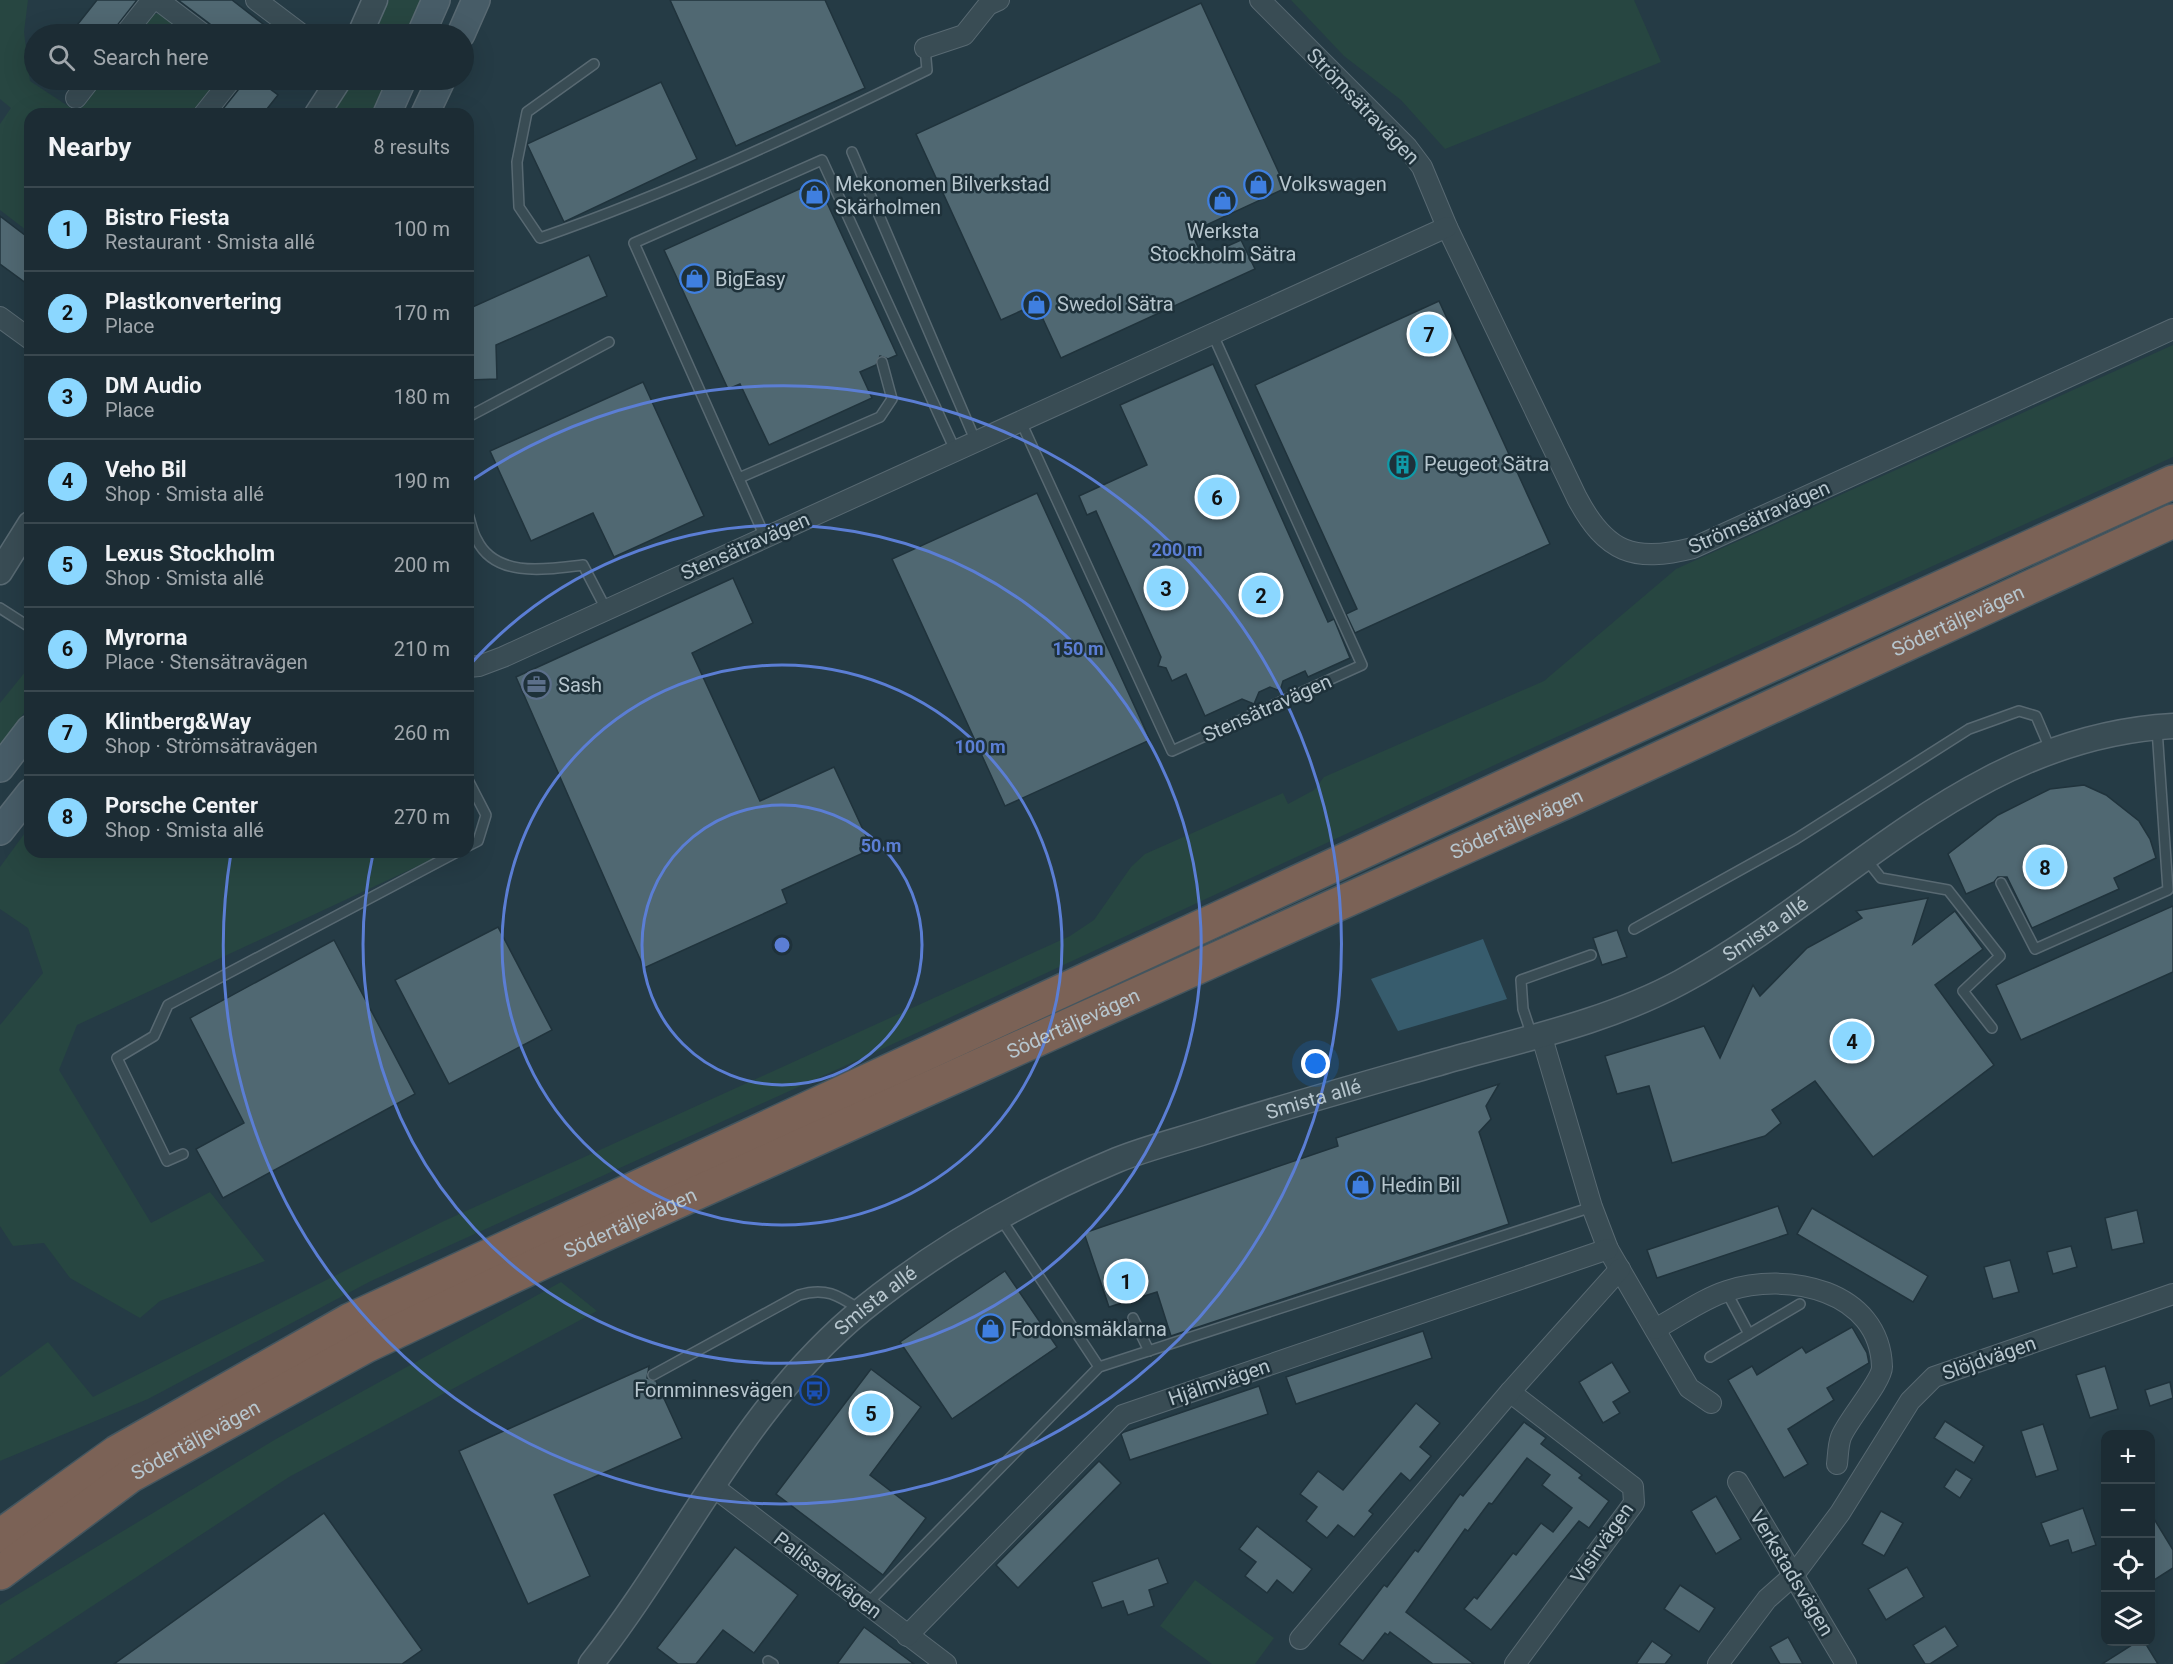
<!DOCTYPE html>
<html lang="en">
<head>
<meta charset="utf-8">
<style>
  :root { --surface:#1c2c34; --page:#293840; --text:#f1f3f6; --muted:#a0a7ac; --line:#3a484f; --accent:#8bd7ff }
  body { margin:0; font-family:Roboto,sans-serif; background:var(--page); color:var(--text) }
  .controls { position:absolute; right:18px; bottom:18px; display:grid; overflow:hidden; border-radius:12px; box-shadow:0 6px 24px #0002 }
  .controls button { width:54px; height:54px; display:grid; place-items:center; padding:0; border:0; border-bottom:2px solid var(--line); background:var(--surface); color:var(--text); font:30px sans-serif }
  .you { position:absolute; left:1316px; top:1064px; width:21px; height:21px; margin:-15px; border:4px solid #fff; border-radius:50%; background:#1a73e8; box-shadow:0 0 0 9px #1a73e833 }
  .badge { display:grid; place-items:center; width:39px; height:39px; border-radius:50%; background:var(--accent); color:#111; font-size:20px; font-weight:700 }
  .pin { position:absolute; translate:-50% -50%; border:3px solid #fff; box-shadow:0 2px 6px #0006 }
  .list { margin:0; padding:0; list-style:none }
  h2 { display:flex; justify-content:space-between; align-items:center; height:78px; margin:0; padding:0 24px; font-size:26px }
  h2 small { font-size:20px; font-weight:400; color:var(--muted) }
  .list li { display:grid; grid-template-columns:39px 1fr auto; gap:18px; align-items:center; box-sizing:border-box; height:84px; padding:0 24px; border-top:2px solid var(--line) }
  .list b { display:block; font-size:22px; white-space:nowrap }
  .list p { margin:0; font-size:20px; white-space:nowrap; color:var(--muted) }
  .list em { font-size:20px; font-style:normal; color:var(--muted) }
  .icon { flex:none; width:33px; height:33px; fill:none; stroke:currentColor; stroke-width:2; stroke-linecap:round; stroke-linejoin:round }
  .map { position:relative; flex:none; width:2173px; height:1664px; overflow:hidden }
  .search { position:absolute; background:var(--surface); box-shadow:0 6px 24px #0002; left:24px; top:24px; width:450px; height:66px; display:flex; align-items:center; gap:15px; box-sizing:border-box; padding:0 21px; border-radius:33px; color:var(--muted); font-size:22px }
  .panel { position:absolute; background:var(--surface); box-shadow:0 6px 24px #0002; left:24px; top:108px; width:450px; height:750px; border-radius:18px }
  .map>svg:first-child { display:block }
  .green { fill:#274641 }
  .water { fill:#375c6d }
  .building { fill:#506872; stroke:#20333c; stroke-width:1.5 }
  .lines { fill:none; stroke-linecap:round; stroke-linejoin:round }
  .service-casing { stroke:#586972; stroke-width:12 }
  .minor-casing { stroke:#586972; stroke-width:22 }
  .tertiary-casing { stroke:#586972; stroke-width:27 }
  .secondary-casing { stroke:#586972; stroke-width:30 }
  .motorway-casing { stroke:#44565f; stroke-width:36 }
  .service { stroke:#394c54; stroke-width:9 }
  .minor { stroke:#394c54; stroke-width:20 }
  .tertiary { stroke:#394c54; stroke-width:24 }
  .secondary { stroke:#475c67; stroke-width:27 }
  .motorway { stroke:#7b6256; stroke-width:33 }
  .ring { fill:none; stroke:#5b7ed4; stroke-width:3 }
  .labels { text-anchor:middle; stroke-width:5; stroke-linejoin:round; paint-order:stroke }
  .street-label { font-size:20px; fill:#b7c6ce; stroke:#1e313a }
  .poi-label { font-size:20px; fill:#b7c6ce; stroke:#1e313a; text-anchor:start }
  .centre { fill:#5b7ed4; stroke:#1e313a; stroke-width:3 }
  .ring-label { font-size:18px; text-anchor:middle; font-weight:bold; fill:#5b7ed4; stroke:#1e313a; stroke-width:5; stroke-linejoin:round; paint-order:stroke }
</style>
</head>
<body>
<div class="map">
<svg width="2173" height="1664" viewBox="0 0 2173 1664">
  <rect width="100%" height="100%" fill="#253b45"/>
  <!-- green -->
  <g class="green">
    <path d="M0 0H28L24 32 30 81 74 110 98 80H221L193 114H30V233L0 210V124L11 108 0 99Z"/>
    <path d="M389 0H421L406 34H373Z"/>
    <path d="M1291 0H1634L1661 62 1445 149 1401 100 1344 56Z"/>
    <path d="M163 13 191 34H133L148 15Z"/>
    <path d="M350 80H386L371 114H330Z"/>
    <path d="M2173 345V457L1499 763 882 1049 371 1281 148 1399 0 1461V1377L48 1342 93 1397 444 1221 1070 936 1094 920 1131 867 1145 854 1283 793 1288 804 1314 790 1324 777 1544 681 1676 569Z"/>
    <path d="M30 666V705L0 745V703Z"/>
    <path d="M30 826V852H448L77 1025 59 1070 151 1223 210 1192 265 1261 160 1301 140 1318 70 1278 44 1243 13 1246 0 1226V1025L43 973 28 928 0 909V867Z"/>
    <path d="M561 1282 597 1311 289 1477 4 1664H0V1605L276 1439Z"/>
    <path d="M1195 1580 1274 1638 1255 1664H1212L1160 1626Z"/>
  </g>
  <!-- water -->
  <path class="water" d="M1483 939 1507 999 1398 1031 1371 979Z"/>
  <!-- building -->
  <g class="building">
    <path d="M97 0H137L116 27 113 34H70Z"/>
    <path d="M178 0H232L276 34H216L210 24Z"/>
    <path d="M670 0H825L865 88 736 146Z"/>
    <path d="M1201 3 1286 188 1191 232 1203 257 1241 240 1255 269 1061 358 1036 304 1001 320 916 134Z"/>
    <path d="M246 80H258L278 95 263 114H219Z"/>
    <path d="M661 82 697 159 564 222 527 144Z"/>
    <path d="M817 181 897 355 888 359 880 356 876 365 860 372 872 398 769 445 740 384 728 389 664 250Z"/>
    <path d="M0 216 30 239V286L0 264Z"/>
    <path d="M589 255 607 296 496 345 497 379 468 380V309Z"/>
    <path d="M1439 301 1550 544 1355 633 1346 614 1357 609 1255 385Z"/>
    <path d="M1213 364 1328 622 1334 619 1350 658 1308 677 1305 671 1283 681 1280 691 1270 687 1259 692 1254 704 1242 699 1205 716 1186 674 1172 681 1166 668 1158 666 1161 657 1096 511 1087 515 1079 496 1147 465 1120 405Z"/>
    <path d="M643 382 704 516 614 557 593 513 531 541 490 451Z"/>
    <path d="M1037 493 1150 740 1005 806 892 559Z"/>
    <path d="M733 578 753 623 692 653 760 801 834 767 872 849 782 890 787 903 644 968 516 677Z"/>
    <path d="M2084 785 2106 795 2139 821 2150 839 2156 858 2114 878 2119 889 2032 928 2007 877H1998L1994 882 1966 894 1948 854 1998 815 2050 789Z"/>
    <path d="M1928 898 1913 944 1955 911 1983 949 1935 985 1994 1065 1873 1157 1815 1081 1772 1110 1781 1123 1765 1136 1672 1163 1649 1086 1617 1094 1605 1056 1704 1026 1720 1058 1753 985 1760 996 1807 948 1862 918 1856 911Z"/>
    <path d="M2173 906V972L2021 1040 1996 985Z"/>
    <path d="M498 927 552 1030 449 1084 395 980Z"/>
    <path d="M1617 930 1627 957 1602 965 1593 938Z"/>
    <path d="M334 940 415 1094 223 1198 196 1149 244 1123 190 1018Z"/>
    <path d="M1499 1084 1486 1106 1491 1119 1479 1132 1509 1224 1171 1336 1157 1292 1109 1307 1084 1233 1338 1146 1336 1138Z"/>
    <path d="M1778 1206 1788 1234 1657 1278 1647 1250Z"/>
    <path d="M1812 1208 1928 1276 1913 1302 1797 1234Z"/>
    <path d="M2137 1210 2144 1243 2112 1250 2105 1218Z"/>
    <path d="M2071 1246 2077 1267 2053 1274 2047 1252Z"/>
    <path d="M2010 1260 2019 1292 1993 1299 1984 1267Z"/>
    <path d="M1005 1271 1057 1347 952 1419 900 1342Z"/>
    <path d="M1852 1327 1867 1353 1869 1363 1827 1388 1834 1400 1788 1429 1808 1464 1784 1478 1728 1380 1752 1366 1757 1375 1802 1347 1806 1353Z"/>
    <path d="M1423 1331 1432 1358 1296 1404 1286 1377Z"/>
    <path d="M1612 1362 1630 1392 1613 1402 1620 1413 1603 1423 1579 1382Z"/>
    <path d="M649 1366 647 1378 656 1381 682 1438 554 1495 590 1576 528 1604 459 1451Z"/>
    <path d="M2105 1366 2118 1409 2090 1418 2076 1375Z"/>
    <path d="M871 1369 921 1407 870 1475 926 1518 883 1575 776 1494Z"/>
    <path d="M2170 1382 2173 1398 2150 1406 2145 1390Z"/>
    <path d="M1259 1386 1268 1414 1130 1460 1121 1434 1124 1432Z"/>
    <path d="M1416 1403 1440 1423 1420 1447 1431 1456 1410 1481 1401 1473 1369 1511 1373 1514 1354 1537 1338 1525 1327 1538 1306 1521 1317 1507 1300 1494 1318 1471 1343 1490Z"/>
    <path d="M1945 1421 1984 1446 1974 1463 1934 1438Z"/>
    <path d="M1524 1422 1546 1438 1541 1444 1582 1475 1579 1478 1609 1501 1589 1528 1579 1521 1491 1630 1464 1609 1474 1597 1477 1599 1513 1553 1516 1555 1541 1523 1553 1532 1572 1508 1542 1485 1550 1475 1527 1458 1492 1504 1489 1503 1468 1531 1465 1529 1406 1612 1474 1664H1433L1390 1632 1388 1635 1385 1633 1363 1661 1339 1644 1384 1585 1387 1587 1415 1550 1418 1552 1460 1494 1463 1496Z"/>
    <path d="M2043 1424 2058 1470 2036 1477 2021 1431Z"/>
    <path d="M1099 1461 1121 1483 1018 1588 996 1565Z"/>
    <path d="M1956 1469 1972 1479 1960 1498 1944 1487Z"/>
    <path d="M1716 1496 1741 1539 1716 1554 1691 1511Z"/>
    <path d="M2083 1508 2096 1545 2072 1553 2068 1540 2050 1546 2041 1523Z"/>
    <path d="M1881 1511 1903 1523 1884 1556 1862 1544Z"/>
    <path d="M324 1513 422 1650 402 1664H114Z"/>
    <path d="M2151 1514 2173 1550V1568L2151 1582Z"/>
    <path d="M1257 1526 1312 1569 1293 1593 1277 1580 1267 1593 1245 1576 1256 1562 1239 1549Z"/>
    <path d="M735 1547 798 1595 754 1653 723 1630 696 1664H678L657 1648Z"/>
    <path d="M1158 1558 1168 1583 1149 1590 1154 1606 1128 1615 1123 1601 1102 1608 1092 1582Z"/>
    <path d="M1907 1567 1924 1597 1886 1620 1868 1589Z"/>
    <path d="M1680 1585 1715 1608 1699 1632 1664 1609Z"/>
    <path d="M1945 1626 1958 1646 1930 1664H1925L1913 1645Z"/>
    <path d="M864 1627 914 1664H837Z"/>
    <path d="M1788 1637 1803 1664H1780L1770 1647Z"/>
    <path d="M1652 1641 1672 1655 1665 1664H1636Z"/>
    <path d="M2138 1641H2144L2158 1664H2102Z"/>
  </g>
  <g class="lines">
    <defs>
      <g id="service">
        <path d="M594 64 527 112 517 162 519 207 540 238C672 192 801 132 927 70L925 48"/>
        <path d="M852 152 976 442"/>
        <path d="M468 417 609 342"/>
        <path d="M1021 422 1172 751 1362 665 1213 335"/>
        <path d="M739 478 880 417 892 399 882 362"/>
        <path d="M468 514C471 522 472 532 477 540 496 579 549 569 583 565L606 609"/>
        <path d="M765 537 634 243 822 160 956 452"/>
        <path d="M0 608 28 626 30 623"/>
        <path d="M468 780 486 815 478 841 468 846"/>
        <path d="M1866 859 1881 878 1948 890 2000 956 1963 991 1992 1028"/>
        <path d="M2001 883 2035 949 2168 890 2157 729"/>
        <path d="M1634 929 1796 839 1969 729 2019 711 2036 716 2051 751"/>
        <path d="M1532 1036 1523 1009 1521 980 1591 955"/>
        <path d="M183 1154 167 1161 117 1058 154 1036 168 1005 457 852"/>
        <path d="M1001 1219 1099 1367"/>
        <path d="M1726 1291 1749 1334"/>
        <path d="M1133 1318 1149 1351"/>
        <path d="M1710 1357 1800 1304"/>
        <path d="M653 1375 799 1295C825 1287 838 1295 859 1309"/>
        <path d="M867 1604 1099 1367 1592 1207"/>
        <path d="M768 1661 773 1664"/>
      </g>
      <g id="minor">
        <path d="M158 0 203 34"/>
        <path d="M256 0 301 34"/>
        <path d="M1260 0 1407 147 1422 167 1447 227 1577 498C1606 553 1634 563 1693 548L2173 329"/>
        <path d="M125 34 152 0"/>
        <path d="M925 48 964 35 988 5 999 0"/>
        <path d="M76 98 90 80"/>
        <path d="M204 114 231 80"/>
        <path d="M0 317 30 339"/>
        <path d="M468 667 479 666 503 657 1447 227"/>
        <path d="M1541 1034 1592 1207 1608 1249 1689 1388 1711 1403"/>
        <path d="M1655 1329C1678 1317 1702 1299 1727 1291 1787 1271 1880 1290 1882 1367 1882 1381 1847 1421 1841 1437 1838 1445 1838 1456 1837 1464"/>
        <path d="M1510 1392 1633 1487 1634 1503 1515 1664"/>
        <path d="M1738 1482 1846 1664"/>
        <path d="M711 1485 946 1664"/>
        <path d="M907 1636 1123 1415 1608 1249"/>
        <path d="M1300 1639 1510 1392 1620 1269"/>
        <path d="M1718 1664 1767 1599 1793 1576 1840 1513 1910 1401 1934 1377 2173 1294"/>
      </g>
      <g id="tertiary">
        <path d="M360 34 375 0"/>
        <path d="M317 114 339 80"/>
        <path d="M0 572 30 524"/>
        <path id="s1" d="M591 1664C683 1547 745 1405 863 1309 940 1247 1026 1198 1117 1160 1149 1147 1184 1139 1217 1128 1293 1104 1369 1083 1446 1061 1524 1039 1609 1021 1681 982 1847 892 1970 737 2173 726"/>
      </g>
      <g id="secondary">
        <path d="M421 34 436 0"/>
        <path d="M461 34 476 0"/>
        <path d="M387 114 402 80"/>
        <path d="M425 114 441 80"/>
        <path d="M0 768 30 729"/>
        <path d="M0 831 30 793"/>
      </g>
      <g id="motorway">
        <path d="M0 1536 117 1452 350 1320 1544 768 2173 482"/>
        <path id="s2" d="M0 1573 130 1476 366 1346 543 1262 1565 802 2173 521"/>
      </g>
    </defs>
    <!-- service casing -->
    <use href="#service" class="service-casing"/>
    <!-- minor casing -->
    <use href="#minor" class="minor-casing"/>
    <!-- tertiary casing -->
    <use href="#tertiary" class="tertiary-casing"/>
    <!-- secondary casing -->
    <use href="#secondary" class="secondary-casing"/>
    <!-- motorway casing -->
    <use href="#motorway" class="motorway-casing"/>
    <!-- service -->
    <use href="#service" class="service"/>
    <!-- minor -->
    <use href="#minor" class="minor"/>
    <!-- tertiary -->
    <use href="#tertiary" class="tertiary"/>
    <!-- secondary -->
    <use href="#secondary" class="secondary"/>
    <!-- motorway -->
    <use href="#motorway" class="motorway"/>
  </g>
  <!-- distance rings -->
  <g class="ring">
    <circle cx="782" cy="945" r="140"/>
    <circle cx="782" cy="945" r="280"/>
    <path d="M468 667A419 419 0 1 1 373 854"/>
    <path d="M469 482A559 559 0 1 1 231 853"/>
  </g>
  <!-- icons -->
  <defs>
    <symbol id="shop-ring" viewBox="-11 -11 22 22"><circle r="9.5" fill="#1e313a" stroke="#3f7fe0" stroke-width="1.5"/><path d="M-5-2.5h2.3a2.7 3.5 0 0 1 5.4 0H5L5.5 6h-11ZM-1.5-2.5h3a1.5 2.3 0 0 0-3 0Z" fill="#3f7fe0"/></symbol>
    <symbol id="building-ring" viewBox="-11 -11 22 22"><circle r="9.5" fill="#1e313a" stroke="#0f9aa8" stroke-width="1.5"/><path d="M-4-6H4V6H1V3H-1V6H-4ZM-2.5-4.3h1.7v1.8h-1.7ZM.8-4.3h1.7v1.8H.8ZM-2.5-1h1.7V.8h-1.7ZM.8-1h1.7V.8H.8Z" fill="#0f9aa8"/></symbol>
    <symbol id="office-ring" viewBox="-11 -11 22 22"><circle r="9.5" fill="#1e313a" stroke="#5c6f8a" stroke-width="1.5"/><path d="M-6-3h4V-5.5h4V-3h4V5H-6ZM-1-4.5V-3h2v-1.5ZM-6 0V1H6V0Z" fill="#5c6f8a"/></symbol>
    <symbol id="bus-ring" viewBox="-11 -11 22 22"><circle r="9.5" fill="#1e313a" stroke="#1a4fb4" stroke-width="1.5"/><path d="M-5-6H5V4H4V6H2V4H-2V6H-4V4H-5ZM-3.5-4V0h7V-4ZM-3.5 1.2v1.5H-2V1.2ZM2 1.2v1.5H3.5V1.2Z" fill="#1a4fb4"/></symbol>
  </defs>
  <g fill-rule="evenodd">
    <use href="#shop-ring" x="1242" y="168" width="33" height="33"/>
    <use href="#shop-ring" x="798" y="178" width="33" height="33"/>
    <use href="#shop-ring" x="1206" y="184" width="33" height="33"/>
    <use href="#shop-ring" x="678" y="262" width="33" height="33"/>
    <use href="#shop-ring" x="1020" y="288" width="33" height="33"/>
    <use href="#building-ring" x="1386" y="448" width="33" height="33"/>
    <use href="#office-ring" x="520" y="668" width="33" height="33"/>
    <use href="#shop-ring" x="1344" y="1168" width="33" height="33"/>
    <use href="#shop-ring" x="974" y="1312" width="33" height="33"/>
    <use href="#bus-ring" x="798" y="1374" width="33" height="33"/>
  </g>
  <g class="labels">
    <!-- street labels -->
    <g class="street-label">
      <text transform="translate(1363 106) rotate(46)" y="7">Strömsätravägen</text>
      <text transform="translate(1759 517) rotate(-24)" y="7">Strömsätravägen</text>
      <text transform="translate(745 546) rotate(-24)" y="7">Stensätravägen</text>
      <text dy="7" stroke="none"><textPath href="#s2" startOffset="2181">Södertäljevägen</textPath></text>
      <text transform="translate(1267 708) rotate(-24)" y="7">Stensätravägen</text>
      <text dy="7" stroke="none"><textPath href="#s2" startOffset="1695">Södertäljevägen</textPath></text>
      <text dy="7" stroke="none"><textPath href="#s1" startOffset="1436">Smista allé</textPath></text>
      <text dy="7" stroke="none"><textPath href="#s2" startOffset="1209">Södertäljevägen</textPath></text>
      <text dy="7" stroke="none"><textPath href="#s1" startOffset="950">Smista allé</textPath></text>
      <text dy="7" stroke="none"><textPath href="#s2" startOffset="723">Södertäljevägen</textPath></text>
      <text dy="7" stroke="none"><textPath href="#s1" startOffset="464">Smista allé</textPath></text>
      <text transform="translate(1989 1358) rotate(-19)" y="7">Slöjdvägen</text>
      <text transform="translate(1219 1382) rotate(-19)" y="7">Hjälmvägen</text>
      <text dy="7" stroke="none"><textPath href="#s2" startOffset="237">Södertäljevägen</textPath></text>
      <text transform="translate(1602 1543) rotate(-55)" y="7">Visirvägen</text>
      <text transform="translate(1792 1573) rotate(59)" y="7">Verkstadsvägen</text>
      <text transform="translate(828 1575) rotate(37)" y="7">Palissadvägen</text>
    </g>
    <!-- poi labels -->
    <g class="poi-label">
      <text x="835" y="191">Mekonomen Bilverkstad<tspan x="835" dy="23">Skärholmen</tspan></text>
      <text x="1279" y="191">Volkswagen</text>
      <text x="1223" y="238" text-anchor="middle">Werksta<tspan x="1223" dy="23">Stockholm Sätra</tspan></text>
      <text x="715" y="286">BigEasy</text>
      <text x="1057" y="311">Swedol Sätra</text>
      <text x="1424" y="471">Peugeot Sätra</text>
      <text x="558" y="692">Sash</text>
      <text x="1381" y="1192">Hedin Bil</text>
      <text x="1011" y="1336">Fordonsmäklarna</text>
      <text x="793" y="1397" text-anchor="end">Fornminnesvägen</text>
    </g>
  </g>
  <circle cx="782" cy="945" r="9" class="centre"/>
  <g class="ring-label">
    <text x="1177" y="556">200 m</text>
    <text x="1078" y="655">150 m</text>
    <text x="980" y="753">100 m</text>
    <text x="881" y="852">50 m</text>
  </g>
</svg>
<div class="controls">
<button>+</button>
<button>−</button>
<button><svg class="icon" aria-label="locate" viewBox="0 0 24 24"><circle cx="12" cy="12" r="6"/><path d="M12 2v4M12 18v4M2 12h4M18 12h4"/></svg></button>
<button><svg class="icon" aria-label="layers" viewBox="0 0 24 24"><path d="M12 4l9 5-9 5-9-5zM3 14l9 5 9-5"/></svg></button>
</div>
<div class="you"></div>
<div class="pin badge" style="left:1126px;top:1281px">1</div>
<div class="pin badge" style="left:1261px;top:595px">2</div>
<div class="pin badge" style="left:1166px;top:588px">3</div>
<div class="pin badge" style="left:1852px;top:1041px">4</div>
<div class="pin badge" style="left:871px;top:1413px">5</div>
<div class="pin badge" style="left:1217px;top:497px">6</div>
<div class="pin badge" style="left:1429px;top:334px">7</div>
<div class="pin badge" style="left:2045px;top:867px">8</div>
<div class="search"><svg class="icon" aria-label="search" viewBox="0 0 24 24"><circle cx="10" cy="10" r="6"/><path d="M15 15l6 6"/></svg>Search here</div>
<section class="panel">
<h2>Nearby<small>8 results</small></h2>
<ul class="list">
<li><span class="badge">1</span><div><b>Bistro Fiesta</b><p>Restaurant · Smista allé</p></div><em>100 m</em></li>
<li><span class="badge">2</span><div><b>Plastkonvertering</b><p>Place</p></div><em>170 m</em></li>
<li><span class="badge">3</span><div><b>DM Audio</b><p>Place</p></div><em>180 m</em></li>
<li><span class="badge">4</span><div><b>Veho Bil</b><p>Shop · Smista allé</p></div><em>190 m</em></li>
<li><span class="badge">5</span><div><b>Lexus Stockholm</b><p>Shop · Smista allé</p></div><em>200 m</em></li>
<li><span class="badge">6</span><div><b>Myrorna</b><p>Place · Stensätravägen</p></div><em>210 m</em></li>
<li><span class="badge">7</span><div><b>Klintberg&amp;Way</b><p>Shop · Strömsätravägen</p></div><em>260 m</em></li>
<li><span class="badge">8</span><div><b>Porsche Center</b><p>Shop · Smista allé</p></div><em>270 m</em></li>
</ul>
</section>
</div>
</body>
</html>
